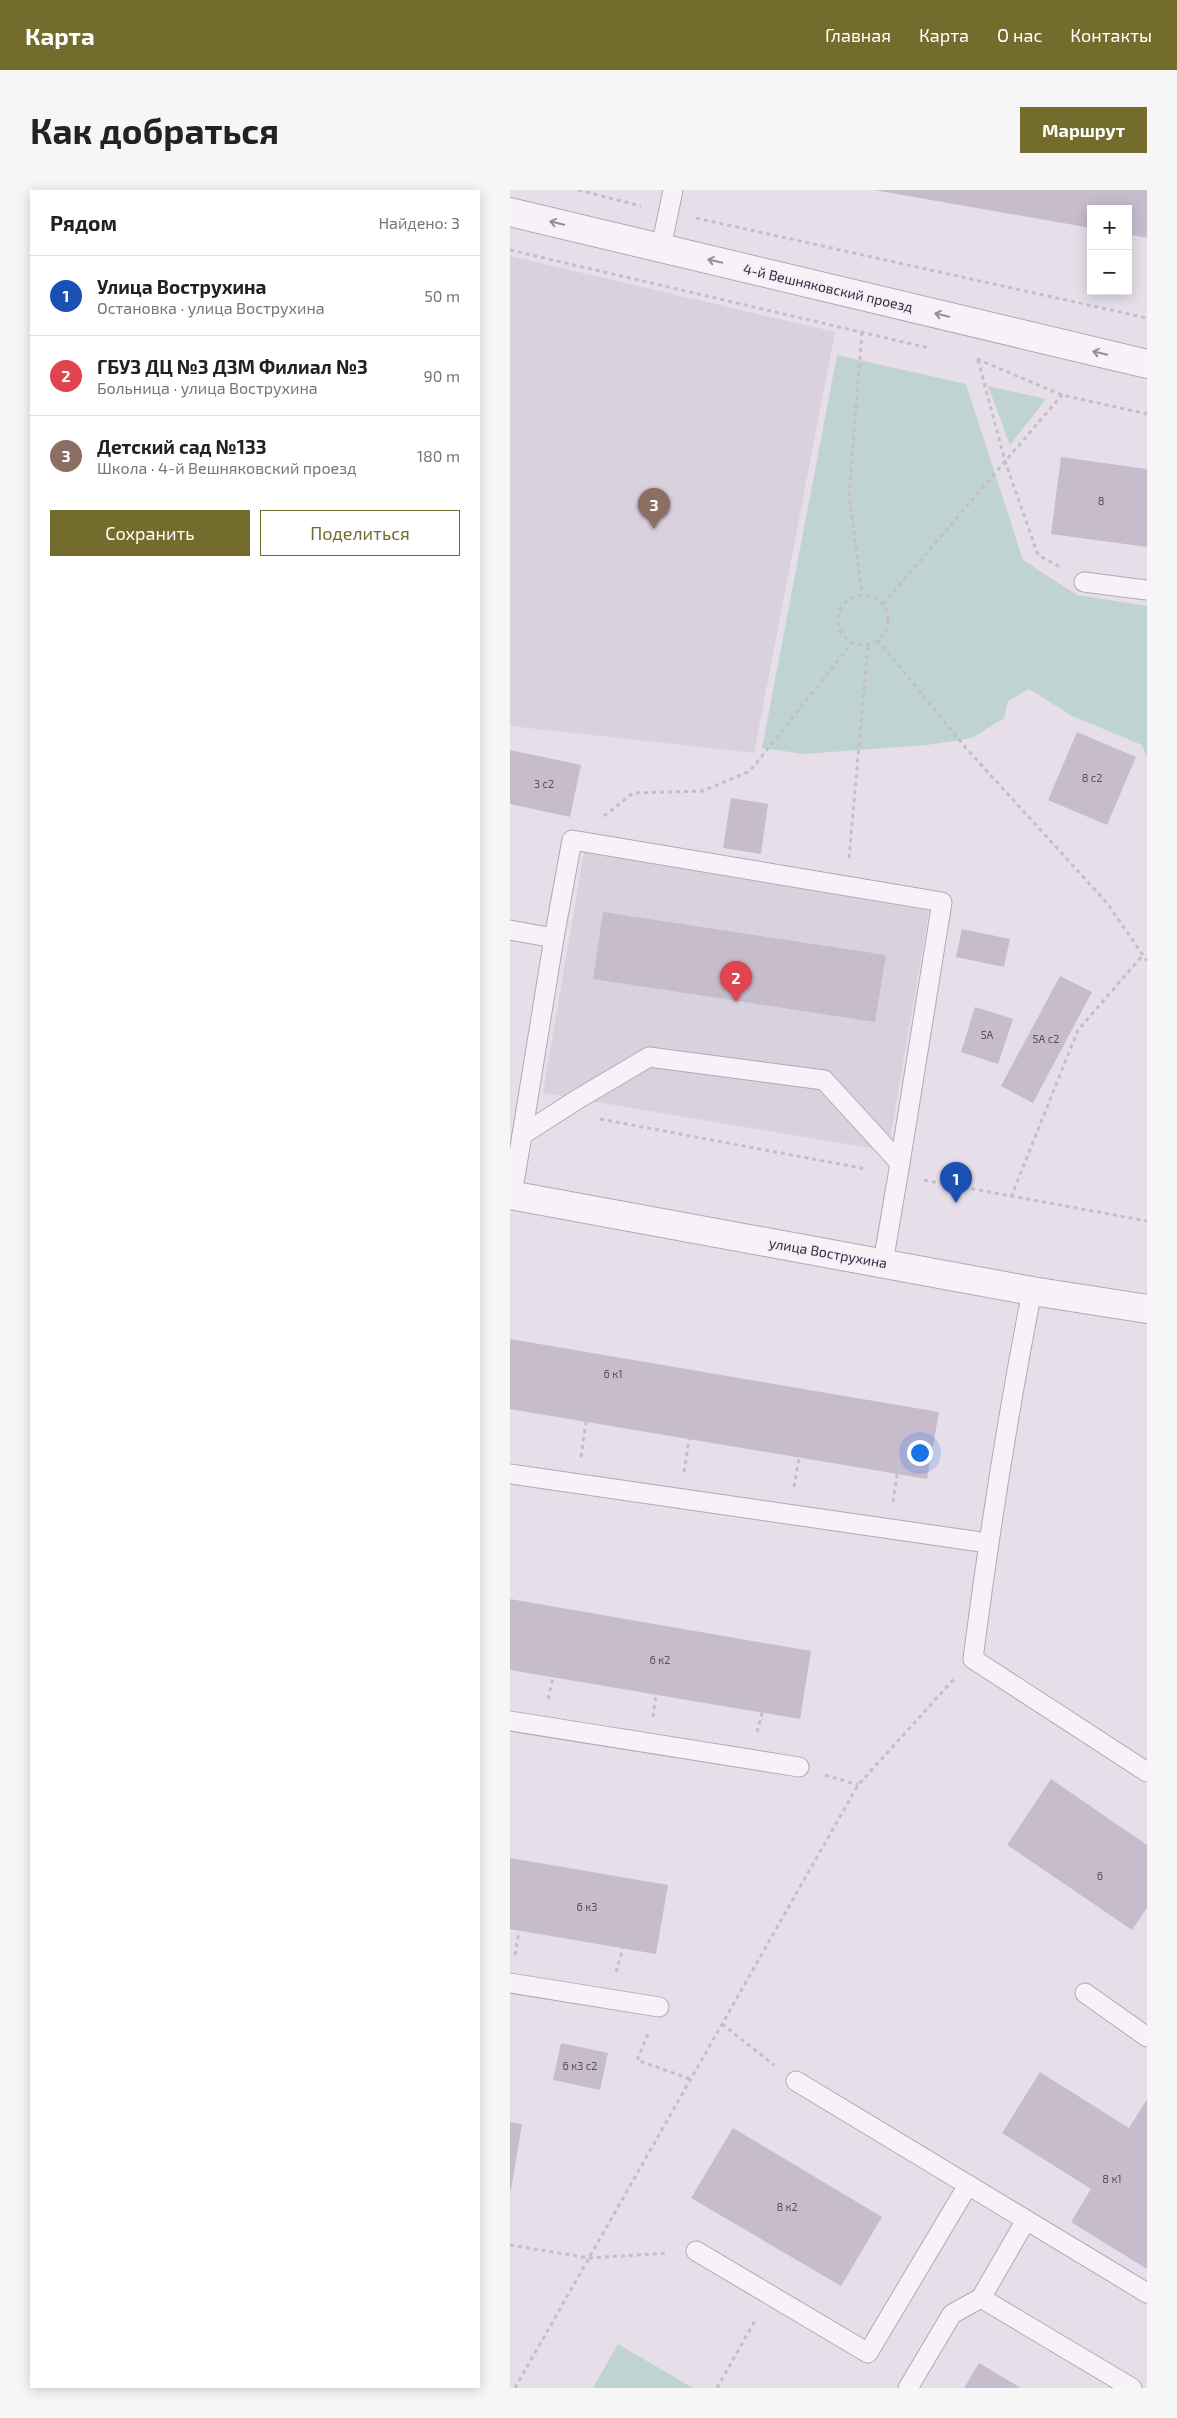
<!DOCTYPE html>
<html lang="ru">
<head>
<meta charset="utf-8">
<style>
  :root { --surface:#fff; --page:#f6f6f6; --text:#222; --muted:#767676; --line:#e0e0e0; --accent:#736c2d }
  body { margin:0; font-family:"Exo 2",sans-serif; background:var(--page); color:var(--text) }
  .controls { position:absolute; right:15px; top:15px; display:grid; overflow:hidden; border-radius:0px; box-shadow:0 2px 12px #0003 }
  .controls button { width:45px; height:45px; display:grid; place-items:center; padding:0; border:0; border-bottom:1px solid var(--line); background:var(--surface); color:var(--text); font:25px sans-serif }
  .you { position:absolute; left:409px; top:1262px; width:18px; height:18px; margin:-12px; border:4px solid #fff; border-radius:50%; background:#1a73e8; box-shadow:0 0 0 8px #1a73e833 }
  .badge { display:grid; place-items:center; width:32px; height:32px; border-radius:50%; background:var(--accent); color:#fff; font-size:16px; font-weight:700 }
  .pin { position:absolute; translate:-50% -41px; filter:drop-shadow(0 1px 2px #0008) }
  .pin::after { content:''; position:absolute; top:26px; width:18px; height:15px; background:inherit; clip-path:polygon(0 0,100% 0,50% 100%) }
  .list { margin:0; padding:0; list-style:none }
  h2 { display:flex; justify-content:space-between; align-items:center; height:65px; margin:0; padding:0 20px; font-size:21px }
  h2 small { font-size:16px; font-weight:400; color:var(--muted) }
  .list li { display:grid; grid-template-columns:32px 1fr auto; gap:15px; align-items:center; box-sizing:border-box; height:80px; padding:0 20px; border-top:1px solid var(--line) }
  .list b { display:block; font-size:19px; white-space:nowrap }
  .list p { margin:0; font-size:16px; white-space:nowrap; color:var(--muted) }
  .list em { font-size:16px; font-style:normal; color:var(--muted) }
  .actions { display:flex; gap:10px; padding:15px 20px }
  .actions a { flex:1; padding:11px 0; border:1px solid var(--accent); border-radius:0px; text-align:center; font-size:18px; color:var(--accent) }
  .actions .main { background:var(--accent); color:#fff }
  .map { position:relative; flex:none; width:637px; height:2198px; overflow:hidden; border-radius:0px }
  header { display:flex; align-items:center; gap:30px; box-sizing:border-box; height:70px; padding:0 25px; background:var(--accent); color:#fff }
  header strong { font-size:24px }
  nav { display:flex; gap:28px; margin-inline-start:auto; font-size:18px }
  .intro { display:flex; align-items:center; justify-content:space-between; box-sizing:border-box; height:120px; padding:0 30px }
  h1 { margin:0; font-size:35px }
  .button { padding:12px 22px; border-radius:0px; background:var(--accent); color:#fff; font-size:18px; font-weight:700 }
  main { display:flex; gap:30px; padding:0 30px }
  aside { flex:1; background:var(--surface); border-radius:0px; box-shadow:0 2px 12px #0003 }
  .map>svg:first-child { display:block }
  .built { fill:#dad1de }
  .green { fill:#bfd4d0 }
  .building { fill:#c7bccc }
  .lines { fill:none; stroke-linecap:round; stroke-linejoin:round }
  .service-casing { stroke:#b2a8b7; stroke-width:21 }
  .minor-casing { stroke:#b2a8b7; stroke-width:30 }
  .tertiary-casing { stroke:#b2a8b7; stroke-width:30 }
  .path { stroke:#c5bdc8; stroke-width:3; stroke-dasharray:4 4; stroke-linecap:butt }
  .service { stroke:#f6f2f7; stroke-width:19 }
  .minor { stroke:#f6f2f7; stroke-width:28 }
  .tertiary { stroke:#f6f2f7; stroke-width:28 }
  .oneway { stroke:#988c9c }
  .labels { text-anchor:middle; stroke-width:4; stroke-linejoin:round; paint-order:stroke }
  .number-label { font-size:11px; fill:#5c4c64 }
  .street-label { font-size:14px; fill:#392741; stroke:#f4eef7 }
</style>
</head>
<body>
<header>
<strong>Карта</strong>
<nav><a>Главная</a><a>Карта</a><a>О нас</a><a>Контакты</a></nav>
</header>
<div class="intro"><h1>Как добраться</h1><a class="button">Маршрут</a></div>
<main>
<aside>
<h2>Рядом<small>Найдено: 3</small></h2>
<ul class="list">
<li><span class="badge" style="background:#1a4fb4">1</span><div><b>Улица Вострухина</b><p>Остановка · улица Вострухина</p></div><em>50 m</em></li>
<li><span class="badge" style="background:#e0444e">2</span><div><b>ГБУЗ ДЦ №3 ДЗМ Филиал №3</b><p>Больница · улица Вострухина</p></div><em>90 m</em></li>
<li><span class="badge" style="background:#8d6e63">3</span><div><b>Детский сад №133</b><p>Школа · 4-й Вешняковский проезд</p></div><em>180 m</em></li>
</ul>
<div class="actions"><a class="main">Сохранить</a><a>Поделиться</a></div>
</aside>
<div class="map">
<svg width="637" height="2198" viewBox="0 0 637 2198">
  <rect width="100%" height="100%" fill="#e6dfe9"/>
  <!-- built -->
  <g class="built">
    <path d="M0 66 325 142 244 563 0 536Z"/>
    <path d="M74 662 419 721 378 961 33 903Z"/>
  </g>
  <!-- green -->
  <g class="green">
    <path d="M327 165 456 194 513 370 567 405 637 416V568L632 555 562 526 519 499 498 511 494 528 462 548 417 555 294 564 252 558Z"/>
    <path d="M478 196 536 209 500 255Z"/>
    <path d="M108 2154 183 2198H83Z"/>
  </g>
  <!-- building -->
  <g class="building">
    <path d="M364 0H637V48L618 44V19H581V38Z"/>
    <path d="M551 267 637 279V357L541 344Z"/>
    <path d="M567 542 626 567 597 635 538 610Z"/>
    <path d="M0 560 71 575 60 627 0 614Z"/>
    <path d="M221 608 258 614 251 664 213 658Z"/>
    <path d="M93 722 376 765 365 832 83 789Z"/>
    <path d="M452 739 500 749 494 777 446 767Z"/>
    <path d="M550 786 582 802 523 913 491 896Z"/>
    <path d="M465 817 503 829 488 874 451 862Z"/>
    <path d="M0 1149 429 1222 417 1289 0 1219Z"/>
    <path d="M0 1409 301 1461 290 1529 0 1480Z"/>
    <path d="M541 1589 637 1655V1718L622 1740 497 1655Z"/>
    <path d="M0 1668 158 1695 146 1764 0 1739Z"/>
    <path d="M51 1853 98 1863 90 1900 43 1890Z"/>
    <path d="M530 1882 619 1938 637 1909V2079L561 2032 581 1999 492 1943Z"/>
    <path d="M0 1932 12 1934 1 2000H0Z"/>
    <path d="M223 1938 372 2027 331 2096 181 2008Z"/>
    <path d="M469 2173 511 2198H454Z"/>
  </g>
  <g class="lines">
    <defs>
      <g id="service">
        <path d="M151 58 163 0"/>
        <path d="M574 392 637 400"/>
        <path d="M0 740 44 748 12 945"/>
        <path d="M44 748 62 650 432 712 390 973"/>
        <path d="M2 1005 12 945 68 909 139 867 314 890 390 973 373 1073"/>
        <path d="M522 1101C498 1223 479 1345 463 1469L637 1582"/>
        <path d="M0 1284 478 1353"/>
        <path d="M0 1531 289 1577"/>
        <path d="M0 1793 149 1817"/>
        <path d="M575 1803 637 1847"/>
        <path d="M286 1891 637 2103"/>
        <path d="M186 2061 358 2163 458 1995"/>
        <path d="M471 2108 622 2198"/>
        <path d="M398 2198 442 2124 471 2108 516 2030"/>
      </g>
      <path id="minor" d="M0 22 637 174"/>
      <path id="tertiary" d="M0 1005 522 1101 637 1119"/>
    </defs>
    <!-- service casing -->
    <use href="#service" class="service-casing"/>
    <!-- minor casing -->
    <use href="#minor" class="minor-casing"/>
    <!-- tertiary casing -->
    <use href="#tertiary" class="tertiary-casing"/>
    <!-- path -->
    <g class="path">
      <path d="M68 0 131 16"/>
      <path d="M186 28 637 128"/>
      <path d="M0 60 419 158"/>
      <path d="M352 142 339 305 352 404"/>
      <path d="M467 169 552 205 637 224"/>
      <path d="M468 170 495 271 528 365 552 378"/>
      <circle cx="353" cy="430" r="25"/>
      <path d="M373 414 552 205"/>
      <path d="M368 450 455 557 597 713 637 771"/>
      <path d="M94 626 123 603 193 601 240 581 342 453"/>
      <path d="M339 668 358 455"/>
      <path d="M90 929 356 979"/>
      <path d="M414 990 637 1031"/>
      <path d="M501 1007 568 840 633 765"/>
      <path d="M71 1267 76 1232"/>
      <path d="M174 1282 179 1249"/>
      <path d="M284 1297 289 1268"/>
      <path d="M383 1312 387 1284"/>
      <path d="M38 1509 43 1488"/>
      <path d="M143 1527 146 1505"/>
      <path d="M247 1542 252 1523"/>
      <path d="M315 1585 348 1595"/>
      <path d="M5 1765 9 1741"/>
      <path d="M106 1782 113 1758"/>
      <path d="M212 1834 264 1875"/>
      <path d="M138 1844 127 1870 180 1889"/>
      <path d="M0 2055 79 2068 158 2063"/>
      <path d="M5 2198 348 1595 444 1489"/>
      <path d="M207 2198 246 2129"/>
    </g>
    <!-- service -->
    <use href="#service" class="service"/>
    <!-- minor -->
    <use href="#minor" class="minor"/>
    <!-- tertiary -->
    <use href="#tertiary" class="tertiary"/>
  </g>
  <!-- one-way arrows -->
  <defs><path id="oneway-shaft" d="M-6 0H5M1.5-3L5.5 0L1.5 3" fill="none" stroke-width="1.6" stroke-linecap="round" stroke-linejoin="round" transform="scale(1.25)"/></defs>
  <g class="oneway">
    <use href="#oneway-shaft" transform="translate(47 33) rotate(-166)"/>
    <use href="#oneway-shaft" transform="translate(205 71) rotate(-167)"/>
    <use href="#oneway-shaft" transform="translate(432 125) rotate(-167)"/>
    <use href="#oneway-shaft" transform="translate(590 163) rotate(-167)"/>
  </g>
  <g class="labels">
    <!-- number labels -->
    <g class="number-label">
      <text x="591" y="315">8</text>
      <text x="582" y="592">8 с2</text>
      <text x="34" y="598">3 с2</text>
      <text x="477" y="849">5А</text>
      <text x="536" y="853">5А с2</text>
      <text x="103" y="1188">6 к1</text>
      <text x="150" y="1474">6 к2</text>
      <text x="590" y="1690">6</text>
      <text x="77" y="1721">6 к3</text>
      <text x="70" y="1880">6 к3 с2</text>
      <text x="602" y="1993">8 к1</text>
      <text x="277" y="2021">8 к2</text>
    </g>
    <!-- street labels -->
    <g class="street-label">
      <text transform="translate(318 98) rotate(13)" y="5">4-й Вешняковский проезд</text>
      <text transform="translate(318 1063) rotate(10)" y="5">улица Вострухина</text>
    </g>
  </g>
</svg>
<div class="controls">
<button>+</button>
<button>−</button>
</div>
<div class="you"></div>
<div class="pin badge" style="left:446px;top:1013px;background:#1a4fb4">1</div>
<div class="pin badge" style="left:226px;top:812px;background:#e0444e">2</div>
<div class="pin badge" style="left:144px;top:339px;background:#8d6e63">3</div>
</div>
</main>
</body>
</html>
